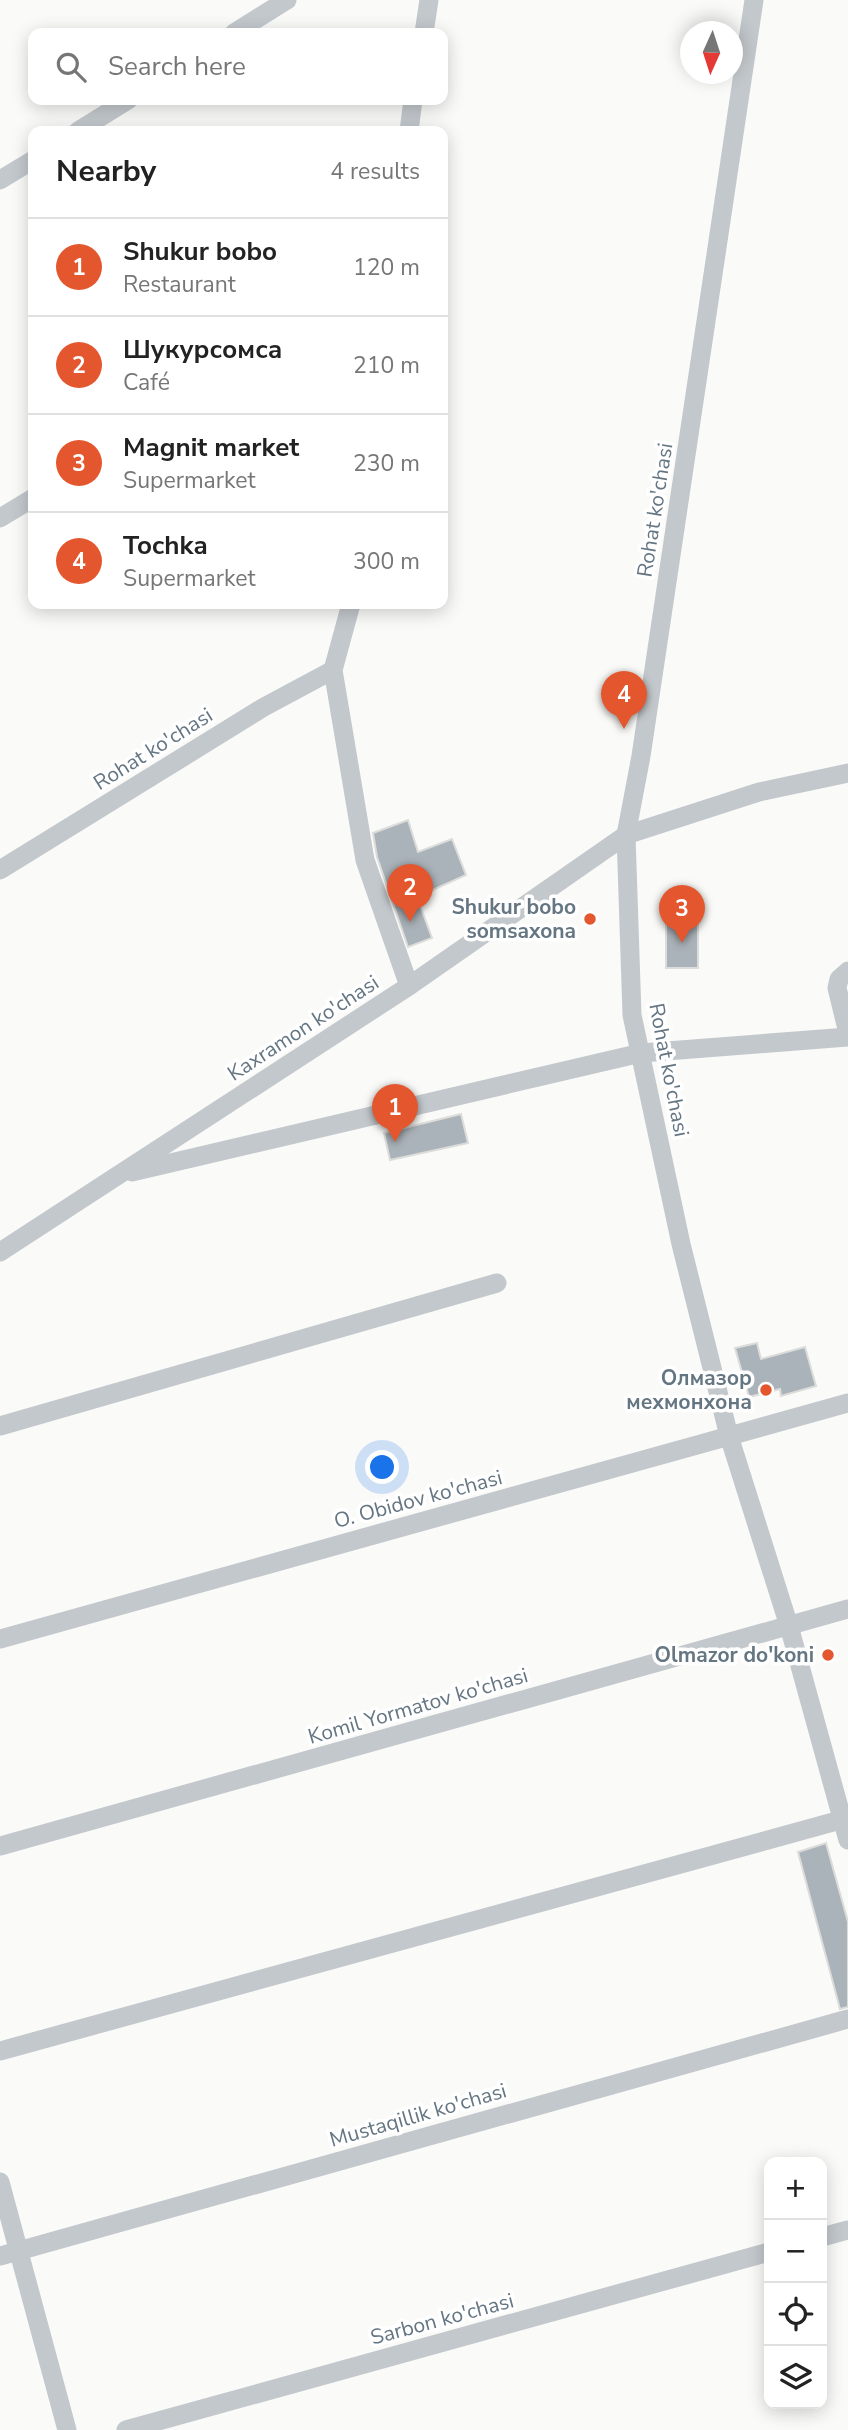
<!DOCTYPE html>
<html lang="en">
<head>
<meta charset="utf-8">
<style>
  :root { --surface:#fff; --page:#f2f2f2; --text:#222; --muted:#767676; --line:#e0e0e0; --accent:#e4572e }
  body { margin:0; font-family:"Nunito Sans",sans-serif; background:var(--page); color:var(--text) }
  .controls { position:absolute; right:21px; bottom:21px; display:grid; overflow:hidden; border-radius:14px; box-shadow:0 4px 18px #0003 }
  .controls button { width:63px; height:63px; display:grid; place-items:center; padding:0; border:0; border-bottom:2px solid var(--line); background:var(--surface); color:var(--text); font:35px sans-serif }
  .compass { position:absolute; left:680px; top:21px; width:63px; height:63px; border-radius:50%; background:var(--surface); box-shadow:0 4px 18px #0003; rotate:183deg }
  .you { position:absolute; left:383px; top:1468px; width:24px; height:24px; margin:-18px; border:5px solid #fff; border-radius:50%; background:#1a73e8; box-shadow:0 0 0 10px #1a73e833 }
  .badge { display:grid; place-items:center; width:46px; height:46px; border-radius:50%; background:var(--accent); color:#fff; font-size:23px; font-weight:700 }
  .pin { position:absolute; translate:-50% -58px; filter:drop-shadow(0 2px 4px #0008) }
  .pin::after { content:''; position:absolute; top:37px; width:24px; height:21px; background:inherit; clip-path:polygon(0 0,100% 0,50% 100%) }
  .list { margin:0; padding:0; list-style:none }
  h2 { display:flex; justify-content:space-between; align-items:center; height:91px; margin:0; padding:0 28px; font-size:30px }
  h2 small { font-size:23px; font-weight:400; color:var(--muted) }
  .list li { display:grid; grid-template-columns:46px 1fr auto; gap:21px; align-items:center; box-sizing:border-box; height:98px; padding:0 28px; border-top:2px solid var(--line) }
  .list b { display:block; font-size:26px; white-space:nowrap }
  .list p { margin:0; font-size:23px; white-space:nowrap; color:var(--muted) }
  .list em { font-size:23px; font-style:normal; color:var(--muted) }
  .icon { flex:none; width:38px; height:38px; fill:none; stroke:currentColor; stroke-width:2; stroke-linecap:round; stroke-linejoin:round }
  .map { position:relative; flex:none; width:848px; height:2430px; overflow:hidden }
  .search { position:absolute; background:var(--surface); box-shadow:0 4px 18px #0003; left:28px; top:28px; width:420px; height:77px; display:flex; align-items:center; gap:18px; box-sizing:border-box; padding:0 24px; border-radius:14px; color:var(--muted); font-size:26px }
  .panel { position:absolute; background:var(--surface); box-shadow:0 4px 18px #0003; left:28px; top:126px; width:420px; height:483px; border-radius:14px }
  .map>svg:first-child { display:block }
  .building { fill:#aab3b9; stroke:#dcdcda; stroke-width:2 }
  .lines { fill:none; stroke-linecap:round; stroke-linejoin:round }
  .minor { stroke:#c3c8cc; stroke-width:19 }
  .poi-dot { fill:#e4572e; stroke:#fff; stroke-width:2.5 }
  .labels { text-anchor:middle; stroke-width:7; stroke-linejoin:round; paint-order:stroke }
  .street-label { font-size:21px; fill:#657683; stroke:#fff }
  .poi-label { font-size:21px; font-weight:bold; fill:#657683; stroke:#fff; text-anchor:end }
</style>
</head>
<body>
<div class="map">
<svg width="848" height="2430" viewBox="0 0 848 2430">
  <rect width="100%" height="100%" fill="#fafaf8"/>
  <!-- building -->
  <g class="building">
    <path d="M408 820 418 852 452 839 466 875 417 897 432 938 408 947 377 857 373 833Z"/>
    <path d="M673 900 678 918H698V968H666V923L660 904Z"/>
    <path d="M461 1114 468 1143 390 1160 384 1133Z"/>
    <path d="M757 1343 761 1359 805 1347 816 1386 781 1396 780 1389 749 1397 735 1348Z"/>
    <path d="M826 1843 848 1922V2007L840 2009 798 1852Z"/>
  </g>
  <g class="lines">
    <!-- minor -->
    <g class="minor">
      <path d="M754 0 641 756 626 835 632 1015 681 1244 729 1436 789 1626 848 1840"/>
      <path d="M234 33 287 0"/>
      <path d="M424 33 429 0"/>
      <path d="M78 131 128 100"/>
      <path d="M409 131 413 100"/>
      <path d="M0 180 33 160"/>
      <path d="M0 518 33 498"/>
      <path d="M351 604 333 670 365 860 409 986"/>
      <path d="M0 870 264 707 333 670"/>
      <path d="M848 971 839 979 837 988 848 1033"/>
      <path d="M132 1172 641 1053 848 1037"/>
      <path d="M0 1252 409 986 626 835 759 792 848 773"/>
      <path d="M0 1426 497 1283"/>
      <path d="M0 1639 848 1403"/>
      <path d="M0 1846 848 1609"/>
      <path d="M0 2051 848 1818"/>
      <path d="M0 2182 67 2430"/>
      <path d="M822 2237 848 2230"/>
      <path d="M0 2256 848 2019"/>
      <path d="M126 2430 769 2252"/>
    </g>
  </g>
  <!-- markers -->
  <g class="poi-dot">
    <circle cx="590" cy="919" r="7"/>
    <circle cx="766" cy="1390" r="7"/>
    <circle cx="828" cy="1655" r="7"/>
  </g>
  <g class="labels">
    <!-- street labels -->
    <g class="street-label">
      <text transform="translate(655 510) rotate(-81)" y="7">Rohat ko'chasi</text>
      <text transform="translate(153 749) rotate(-32)" y="7">Rohat ko'chasi</text>
      <text transform="translate(303 1028) rotate(-33)" y="7">Kaxramon ko'chasi</text>
      <text transform="translate(669 1070) rotate(79)" y="7">Rohat ko'chasi</text>
      <text transform="translate(418 1499) rotate(-15)" y="7">O. Obidov ko'chasi</text>
      <text transform="translate(418 1706) rotate(-16)" y="7">Komil Yormatov ko'chasi</text>
      <text transform="translate(418 2115) rotate(-16)" y="7">Mustaqillik ko'chasi</text>
      <text transform="translate(442 2319) rotate(-15)" y="7">Sarbon ko'chasi</text>
    </g>
    <!-- poi labels -->
    <g class="poi-label">
      <text x="576" y="914">Shukur bobo<tspan x="576" dy="24">somsaxona</tspan></text>
      <text x="752" y="1385">Олмазор<tspan x="752" dy="24">мехмонхона</tspan></text>
      <text x="814" y="1662">Olmazor do'koni</text>
    </g>
  </g>
</svg>
<div class="controls">
<button>+</button>
<button>−</button>
<button><svg class="icon" aria-label="locate" viewBox="0 0 24 24"><circle cx="12" cy="12" r="6"/><path d="M12 2v4M12 18v4M2 12h4M18 12h4"/></svg></button>
<button><svg class="icon" aria-label="layers" viewBox="0 0 24 24"><path d="M12 4l9 5-9 5-9-5zM3 14l9 5 9-5"/></svg></button>
</div>
<svg class="compass" viewBox="-18 -18 36 36"><path d="M0-13l5 13h-10z" fill="#e53935"/><path d="M0 13l5-13h-10z" fill="#767676"/></svg>
<div class="you"></div>
<div class="pin badge" style="left:395px;top:1142px">1</div>
<div class="pin badge" style="left:410px;top:922px">2</div>
<div class="pin badge" style="left:682px;top:943px">3</div>
<div class="pin badge" style="left:624px;top:729px">4</div>
<div class="search"><svg class="icon" aria-label="search" viewBox="0 0 24 24"><circle cx="10" cy="10" r="6"/><path d="M15 15l6 6"/></svg>Search here</div>
<section class="panel">
<h2>Nearby<small>4 results</small></h2>
<ul class="list">
<li><span class="badge">1</span><div><b>Shukur bobo</b><p>Restaurant</p></div><em>120 m</em></li>
<li><span class="badge">2</span><div><b>Шукурсомса</b><p>Café</p></div><em>210 m</em></li>
<li><span class="badge">3</span><div><b>Magnit market</b><p>Supermarket</p></div><em>230 m</em></li>
<li><span class="badge">4</span><div><b>Tochka</b><p>Supermarket</p></div><em>300 m</em></li>
</ul>
</section>
</div>
</body>
</html>
